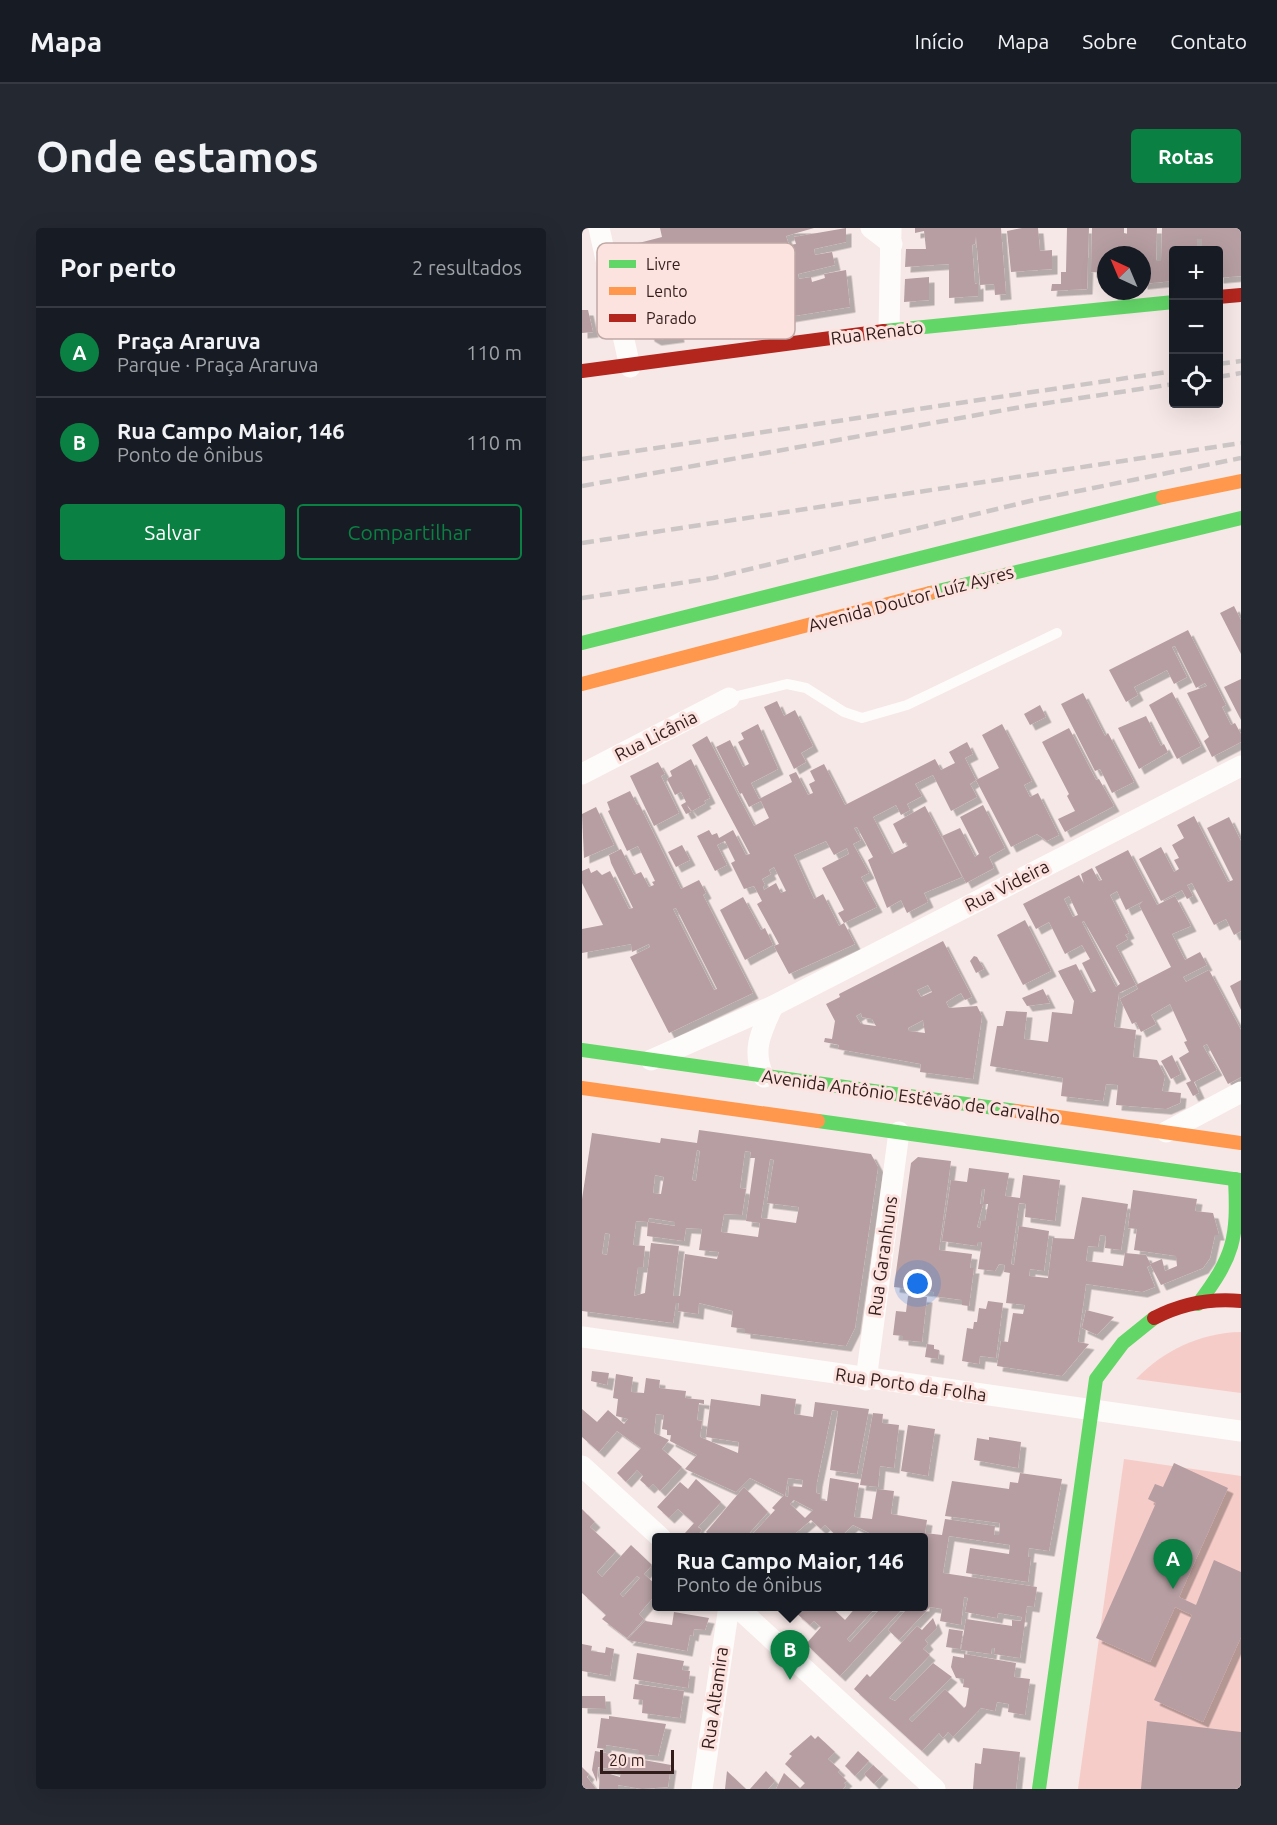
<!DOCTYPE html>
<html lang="pt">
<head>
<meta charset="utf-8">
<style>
  :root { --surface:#171b24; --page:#242831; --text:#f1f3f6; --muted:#9ea1a6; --line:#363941; --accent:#0b8043 }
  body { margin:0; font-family:Ubuntu,sans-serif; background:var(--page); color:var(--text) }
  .controls { position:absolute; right:18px; top:18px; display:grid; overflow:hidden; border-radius:6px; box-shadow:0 6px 24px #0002 }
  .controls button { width:54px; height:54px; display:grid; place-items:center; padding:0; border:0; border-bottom:2px solid var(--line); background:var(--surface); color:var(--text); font:30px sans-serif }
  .compass { position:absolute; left:515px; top:18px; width:54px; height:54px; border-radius:50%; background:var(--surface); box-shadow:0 6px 24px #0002; rotate:316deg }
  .scale { position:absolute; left:18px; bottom:15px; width:74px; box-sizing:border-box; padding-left:6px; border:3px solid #331d1b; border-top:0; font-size:16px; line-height:21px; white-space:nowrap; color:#331d1b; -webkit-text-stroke:4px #fce3e0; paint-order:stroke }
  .you { position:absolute; left:336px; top:1056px; width:21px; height:21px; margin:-15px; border:4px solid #fff; border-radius:50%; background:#1a73e8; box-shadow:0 0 0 9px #1a73e833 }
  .badge { display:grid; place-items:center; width:39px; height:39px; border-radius:50%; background:var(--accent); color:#fff; font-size:20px; font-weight:700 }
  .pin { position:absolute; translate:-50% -50px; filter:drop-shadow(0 2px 3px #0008) }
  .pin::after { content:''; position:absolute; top:32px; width:21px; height:18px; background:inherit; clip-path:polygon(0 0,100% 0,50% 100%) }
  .popup { position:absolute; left:70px; top:1305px; width:276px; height:78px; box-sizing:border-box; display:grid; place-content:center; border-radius:6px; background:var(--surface); filter:drop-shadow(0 2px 4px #0005); font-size:20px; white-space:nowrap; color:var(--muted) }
  .popup b { font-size:22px; color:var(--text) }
  .popup::after { content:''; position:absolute; left:50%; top:100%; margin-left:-12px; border:12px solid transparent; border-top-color:var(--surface) }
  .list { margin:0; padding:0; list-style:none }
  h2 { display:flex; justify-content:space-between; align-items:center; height:78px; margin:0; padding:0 24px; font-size:26px }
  h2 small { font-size:20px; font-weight:400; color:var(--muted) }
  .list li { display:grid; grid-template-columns:39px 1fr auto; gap:18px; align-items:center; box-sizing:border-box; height:90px; padding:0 24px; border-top:2px solid var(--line) }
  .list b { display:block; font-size:22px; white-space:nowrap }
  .list p { margin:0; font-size:20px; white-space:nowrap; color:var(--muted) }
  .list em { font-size:20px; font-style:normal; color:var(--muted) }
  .actions { display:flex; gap:12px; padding:18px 24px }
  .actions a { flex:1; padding:14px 0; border:2px solid var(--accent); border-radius:6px; text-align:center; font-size:21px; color:var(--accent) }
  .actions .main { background:var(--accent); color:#fff }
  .icon { flex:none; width:33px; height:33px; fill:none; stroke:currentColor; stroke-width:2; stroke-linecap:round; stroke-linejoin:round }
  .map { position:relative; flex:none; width:659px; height:1561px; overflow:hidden; border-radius:6px }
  header { display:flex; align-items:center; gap:36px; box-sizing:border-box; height:84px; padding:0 30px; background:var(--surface); border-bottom:2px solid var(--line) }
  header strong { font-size:28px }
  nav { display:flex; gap:33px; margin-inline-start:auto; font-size:21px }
  .intro { display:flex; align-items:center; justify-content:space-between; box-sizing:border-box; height:144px; padding:0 36px }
  h1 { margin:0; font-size:42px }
  .button { padding:15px 27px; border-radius:6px; background:var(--accent); color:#fff; font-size:21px; font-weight:700 }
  main { display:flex; gap:36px; padding:0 36px }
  aside { flex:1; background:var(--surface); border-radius:6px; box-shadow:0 6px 24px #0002 }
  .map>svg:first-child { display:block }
  .green { fill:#f5ccc8 }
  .building { fill:#b69ea2; fill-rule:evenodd; filter:url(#shadow) }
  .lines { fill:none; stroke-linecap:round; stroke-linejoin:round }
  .lane { stroke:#fefcfb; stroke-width:10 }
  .street { stroke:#fefcfb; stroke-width:21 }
  .fast { stroke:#63d668; stroke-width:14 }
  .slow { stroke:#ff974d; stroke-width:14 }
  .jam { stroke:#b3261e; stroke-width:14 }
  .rail { stroke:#cbc6c5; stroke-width:4.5; stroke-dasharray:12 6; stroke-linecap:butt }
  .labels { text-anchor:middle; stroke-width:6; stroke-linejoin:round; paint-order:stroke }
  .street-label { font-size:18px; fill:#331d1b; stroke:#fce3e0 }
  .key { fill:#fce3e0; stroke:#c0a8a5; stroke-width:1.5 }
  .key-label { font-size:16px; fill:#331d1b }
</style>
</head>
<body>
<header>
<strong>Mapa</strong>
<nav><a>Início</a><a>Mapa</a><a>Sobre</a><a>Contato</a></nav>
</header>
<div class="intro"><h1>Onde estamos</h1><a class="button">Rotas</a></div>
<main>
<aside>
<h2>Por perto<small>2 resultados</small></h2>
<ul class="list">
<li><span class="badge">A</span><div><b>Praça Araruva</b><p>Parque · Praça Araruva</p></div><em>110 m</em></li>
<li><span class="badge">B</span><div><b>Rua Campo Maior, 146</b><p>Ponto de ônibus</p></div><em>110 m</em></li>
</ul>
<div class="actions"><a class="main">Salvar</a><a>Compartilhar</a></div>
</aside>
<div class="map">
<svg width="659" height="1561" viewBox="0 0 659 1561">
  <defs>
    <filter id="shadow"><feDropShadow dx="5.5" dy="5.5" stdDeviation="0" flood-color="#0004"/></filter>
  </defs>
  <rect width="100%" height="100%" fill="#f6e8e6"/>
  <!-- green -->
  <g class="green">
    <path d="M659 1104V1165L554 1151C582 1122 618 1105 659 1104Z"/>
    <path d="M542 1231 659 1248V1561H496Z"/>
  </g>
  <!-- building -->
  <g class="building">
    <path d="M78 0H232L204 8 207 17 214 16 212 9 264 0V14L232 21 233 27 250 24 253 37 216 46 217 51 229 49 230 54 243 50 242 46 264 42 268 79 175 94 167 61 161 63 164 74 162 77 146 81 149 97 124 101 110 36 82 43 83 47 90 45 92 53 106 49 116 88 94 92 97 109 74 112 67 108 65 97 72 96 65 57 56 59 49 17 80 9ZM185 25 194 63 204 61 207 76 197 78 195 68 187 70 184 56 189 54 186 38 180 40 177 27ZM155 36 156 43 163 41 164 50 156 51 154 40 137 44 139 52 127 55 123 39 135 37 136 41Z"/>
    <path d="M333 0H419L424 66 413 67 412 56 398 57 394 8 393 16 390 17 393 56 396 55V68L367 70V36L323 39 324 21H344L342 3 333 5Z"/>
    <path d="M440 0H456L458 23 470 22V41L429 44 425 3Z"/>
    <path d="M485 0H507L505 61 469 63 470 56H479V44H484Z"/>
    <path d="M510 0H542V5L545 6V0H575L574 33H579L580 0H659V48L636 50V22H620V11H615V22H591V53L560 56V27H524V45L509 44Z"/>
    <path d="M347 49V72L322 74 323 51Z"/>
    <path d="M0 82H6L11 104 0 105Z"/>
    <path d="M652 378 659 392V426L638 385Z"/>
    <path d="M606 402 644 477 640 479 649 497 653 495 659 506V514L630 529 622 513 627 509 605 465 625 458 623 455 614 460 593 418 590 419 605 449 592 456 585 442 552 459 556 467 544 474 527 442Z"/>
    <path d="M659 451V492L642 459Z"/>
    <path d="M590 464 619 518 595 531 567 477Z"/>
    <path d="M501 465 523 508 526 505 552 554 530 565 518 541 513 543 479 476Z"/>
    <path d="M195 473 202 488 213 482 231 518 219 525 224 534 212 541 182 479Z"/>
    <path d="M458 477 464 489 448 497 442 486Z"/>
    <path d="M564 488 579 518 582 516 586 524 557 541 536 500Z"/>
    <path d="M176 496 196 541 169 555 177 571 210 554 207 547 214 544 226 567 231 565 227 556 233 553 228 543 242 536 263 577 353 531 359 542 373 535 367 524 385 514 391 526 383 530 394 552 417 540 400 507 420 496 450 553 442 557 448 569 456 565 477 607 465 613 455 606 429 619 394 552 388 556 395 569 369 583 351 547 333 556 340 568 325 576 328 582 319 587 314 577 291 589 310 626 326 618 324 614 321 616 311 596 343 578 380 649 342 665 346 674 325 685 319 672 305 680 286 632 291 629 275 599 272 600 279 612 271 616 287 645 279 649 295 679 262 695 273 716 207 746 192 718 197 716 175 676 180 673 172 658 162 661 149 635 153 633 143 613 135 617 145 637 133 643 115 608 127 602 130 607 135 605 137 610 151 602 164 627 168 626 110 517 125 508 172 598 187 590 179 573 167 579 160 565 158 566 134 519 148 512 161 539 167 536 156 514 162 511 159 505ZM244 613 252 627 265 620 267 626 240 640 262 682 256 685 262 695 257 698 241 666 232 671 212 627ZM192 639 204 663 199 665 194 655 182 662 181 659 183 657 180 651 189 646 187 642Z"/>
    <path d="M487 500 514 552 517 551 532 578 483 604 476 591 493 583 485 568 487 566 460 514Z"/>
    <path d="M109 531 128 570 122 573 124 575 110 583 105 577 109 584 104 586 99 577 104 574 99 564 93 567 85 551 90 548 88 543Z"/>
    <path d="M76 534 83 546 79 548 97 585 72 598 48 548Z"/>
    <path d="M48 563 55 577 57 576 99 661 117 652 124 665 121 667 171 765 87 805 48 729 68 719 67 716 50 724 49 716 0 725V701L21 697 0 655V643L7 640 9 645 15 642 20 647 28 643 47 681 51 680 29 635 27 627 39 621 52 647 59 644 67 659 72 657 70 654 73 653 56 618 45 623 26 583 28 582 25 574ZM94 680 124 739 135 761 132 762 91 681Z"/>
    <path d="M401 577 423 620 407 629 412 640 384 655 360 608 378 600 393 629 397 626 378 589Z"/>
    <path d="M14 579 32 617 2 630 0 586Z"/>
    <path d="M612 588 646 654 651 652 625 600 647 589 659 613V703L652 707 644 691 632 697 610 655 605 657 611 668 605 671 600 662 579 673 557 631 579 619 592 644 597 641 592 632 597 630 590 617 602 610 595 597Z"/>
    <path d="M100 617 108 632 94 639 86 624Z"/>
    <path d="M546 622 575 677 593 668 609 698 590 706 603 732 618 724 625 737 601 749 604 754 627 742 659 802V849L646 856 625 816 621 818 635 842 612 854 617 865 611 868 604 855 609 853 597 830 607 824 602 814 605 813 588 776 569 787 574 796 559 804 554 794 550 796 538 771 556 761 554 757 537 765 532 799 554 802 551 829 575 832 583 848 580 863 599 865 598 875 584 881 534 877 536 857 524 856 521 873 479 868 481 850 408 838 415 798H421L424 783 445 784 442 811 466 814 470 784 490 786 492 773 476 743 494 736 509 765 514 763 500 735 508 731 500 717 483 726 467 694 454 701 441 676 497 647 502 656 499 646 510 640 517 653 520 652 513 639ZM535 663 544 682 561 673 557 677 589 739 554 757 534 718 546 711 543 707 547 705 528 667ZM487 668 496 687 491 689 482 671ZM502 693 538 756 534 759 500 694Z"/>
    <path d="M161 669 179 702 183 700 191 717 163 732 138 682Z"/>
    <path d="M443 692 469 743 441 757 415 707Z"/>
    <path d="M361 713 390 769 383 772 379 765 372 769 364 774 367 780 395 778 400 788 391 851 338 844 339 836 256 821 257 817 242 814 243 810 250 811 253 793 244 776 258 769 257 766ZM346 757 350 764 339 769 335 762ZM279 785 280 789 290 791 294 798 279 796 274 788ZM341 792 343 805 327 803 326 800Z"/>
    <path d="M392 728 395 729 402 741 394 745 388 733Z"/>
    <path d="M659 752V782L648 758Z"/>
    <path d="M461 761 468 775 445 778 440 770Z"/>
    <path d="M590 827 599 846 589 851 579 833Z"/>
    <path d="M117 902 289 926 296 939 273 1100 264 1118 163 1105V1101L149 1099 151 1083 117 1075 116 1086 96 1083 97 1075H94L91 1095 0 1083V971L10 905 78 915 79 910 115 915ZM115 922 118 923 114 953 110 952ZM163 923 169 924 168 930H173L164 993 178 995 176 1009 139 1004 142 986 160 987 164 961 158 960ZM188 931 192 932 185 975 217 979 214 995 179 990ZM73 947 82 949 79 966 71 965ZM67 990 93 994V998L66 994ZM54 993 66 994 65 1008 102 1013 104 1000 120 1001 117 1022 137 1024 135 1031 103 1026 98 1068H91L97 1018 69 1015 63 1065 52 1068 56 1039H61L63 1018 51 1017ZM23 1005 28 1006 25 1027 20 1026Z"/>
    <path d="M336 929 369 933 357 1022 390 1026 388 1040H392L387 1078 380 1077V1072L351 1068 352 1064 312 1059 329 935Z"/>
    <path d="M387 940 427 945 423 968 438 970 441 947 478 952 473 993 443 989 444 976 437 975 429 1036 432 1037 437 998 467 1003 462 1043 448 1041 447 1048 466 1050 471 1010 492 1011 500 969 546 976 539 1022 523 1020 524 1008 518 1007 516 1019 506 1018 504 1033 541 1038 543 1025 564 1027 569 1037 565 1039 573 1059 560 1064 504 1056 496 1114 507 1116 480 1148 415 1138 419 1113 426 1114 431 1085 441 1086 443 1077 424 1075 428 1045 422 1044 423 1037 417 1036 413 1043 396 1041 400 1014H396L395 1018 360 1013 369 952 385 954ZM400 961H403L401 976H406L403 993H399L398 1000 395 999 401 976H398Z"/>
    <path d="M551 962 615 971 613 983 631 985 637 1007H633L628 1030 621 1040 579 1057 568 1036 580 1031 583 1043 595 1038 594 1028 552 1022 555 1001 546 1000Z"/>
    <path d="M326 1068 345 1069 340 1114 321 1112V1108L311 1107 314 1083 324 1084Z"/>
    <path d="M406 1073 421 1075 414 1130 398 1128 397 1136 380 1133 385 1100 391 1101 392 1094H395L397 1080 404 1081Z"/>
    <path d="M504 1082 532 1089 515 1107 500 1100Z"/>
    <path d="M345 1116 352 1117V1121L357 1122 356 1131 343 1129Z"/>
    <path d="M10 1143 27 1145 25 1157 9 1153Z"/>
    <path d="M34 1146 51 1149 49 1164 62 1165 64 1150 78 1152 77 1160 104 1163 103 1170 122 1172V1176L117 1175 115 1192 120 1193 118 1209 156 1225 157 1214 124 1209 129 1171 178 1178 179 1166 214 1171 212 1186 231 1189 233 1174 287 1181 275 1246 248 1242 256 1183 250 1182 235 1254 234 1265 238 1266V1272L245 1273 248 1250 277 1255 272 1289 290 1291 295 1261 312 1263 309 1286 345 1292 343 1305 360 1307 363 1291 413 1298 412 1307H417L418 1295 363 1288 370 1253 427 1261 428 1254 436 1255 438 1245 480 1251 467 1323 447 1320 446 1329H449L446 1354 384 1345 388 1320 427 1326 428 1317 367 1308 361 1345 455 1359 452 1379 445 1378 438 1430 412 1426 413 1420H410L409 1426 379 1422 384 1391 430 1398V1392L439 1393 440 1389 416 1385 415 1390 383 1384 386 1370 382 1369 379 1397 358 1393 360 1381 348 1379 317 1412 306 1402 323 1383 320 1381 258 1448 224 1416 239 1399 232 1393 228 1397 214 1385 218 1378H248L263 1392 275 1378H295L265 1411 268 1414 296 1383 295 1378H342V1310H298L271 1297 257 1310 243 1297 239 1301 229 1292 208 1310H167L193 1282 190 1280 202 1267 168 1250 154 1264 103 1241 115 1227 88 1213 89 1207H85V1202L80 1201 82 1187 74 1186 72 1205 87 1212 80 1221 100 1239 78 1263 71 1256 67 1260 58 1252 61 1248 55 1242 44 1254 35 1245 59 1220 35 1203 17 1224 0 1209V1181L15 1194 26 1182 42 1196 46 1191 34 1188 36 1171 31 1170ZM206 1250 221 1252 220 1259 207 1258 206 1269 203 1268ZM212 1272 231 1282 223 1290 208 1276Z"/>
    <path d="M291 1185 301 1186 300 1195 317 1197 312 1240 298 1238 296 1259 278 1257Z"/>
    <path d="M326 1197 353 1201 346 1248 319 1243Z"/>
    <path d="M407 1209 439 1214 436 1240 392 1232 395 1210 407 1212Z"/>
    <path d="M592 1235 646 1260 597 1369 614 1377 632 1332 659 1344V1409L621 1494 572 1472 610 1387 593 1379 568 1434 514 1410 574 1275 566 1271 573 1256 581 1259Z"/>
    <path d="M114 1251 139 1274 116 1299 120 1302 113 1310H108L103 1305 112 1295 96 1281 87 1290 75 1279 98 1254 106 1261Z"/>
    <path d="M162 1259 186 1284 163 1310H130L124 1304Z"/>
    <path d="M0 1281 13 1294 8 1299 34 1323 15 1344 20 1349 49 1317 70 1337 62 1346 74 1357V1366L57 1386 62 1391 45 1410 20 1391 24 1387 0 1365ZM55 1348 58 1350 41 1369 38 1366Z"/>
    <path d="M92 1384 127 1390 123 1402 112 1401 111 1408 108 1407 105 1423 45 1412 63 1393 90 1397Z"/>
    <path d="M351 1390 355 1400 343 1412 346 1416 341 1421 348 1427 307 1470 313 1473 351 1435 370 1449 327 1491 330 1494 363 1461 382 1480 384 1478 387 1460 381 1459 382 1451 374 1450 369 1439 371 1428 382 1430V1426L434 1435 432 1449 448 1451 443 1487 426 1484 427 1476 415 1474 413 1483 399 1480 371 1509 366 1504 361 1510 357 1505 340 1523 272 1461 285 1446 288 1449 335 1398 340 1402Z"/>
    <path d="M367 1401 381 1403 378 1421 364 1419Z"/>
    <path d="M0 1416 10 1418 9 1423 23 1425 24 1419 32 1421 28 1448 0 1443Z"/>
    <path d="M55 1425 102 1433 100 1442 108 1443 106 1460 51 1451Z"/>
    <path d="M53 1456 102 1463 98 1490 60 1485 61 1472 51 1471Z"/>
    <path d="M0 1468H23L24 1481 0 1480Z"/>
    <path d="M27 1488 84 1496 76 1528 57 1526V1522L24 1517V1521L15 1520 19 1490 27 1491Z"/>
    <path d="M565 1493 659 1504V1561H559Z"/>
    <path d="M229 1507 233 1511 236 1508 253 1524 246 1531 258 1542 256 1544 265 1553 262 1555 264 1557 261 1561H194L202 1545 218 1560 223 1555 203 1536 210 1528 207 1526Z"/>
    <path d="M401 1520 438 1524 434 1561H391L393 1535 399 1536Z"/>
    <path d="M13 1523 89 1537 86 1559 60 1561 36 1557V1561H17L18 1543 38 1549 39 1543 16 1539 15 1554 10 1542Z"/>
    <path d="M276 1523 287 1533 273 1548 263 1538Z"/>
    <path d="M291 1537 301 1546 292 1556 282 1546Z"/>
    <path d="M0 1539 7 1546 5 1549 14 1561H0Z"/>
    <path d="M145 1543 164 1561H143Z"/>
    <path d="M184 1543 193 1553 186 1561H168Z"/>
  </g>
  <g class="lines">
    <!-- lane -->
    <path class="lane" d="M147 470 205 456 224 460 262 484 280 490 325 477 475 405"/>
    <!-- street -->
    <g class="street">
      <path d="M17 0 48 139"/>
      <path d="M289 0 310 16"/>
      <path d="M307 102 309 0"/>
      <path d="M0 546 147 470"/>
      <path d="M69 832 191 778 659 538"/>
      <path d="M182 849C169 823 179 804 191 778"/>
      <path d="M584 904 659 864"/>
      <path d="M0 1109 659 1203"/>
      <path d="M284 1152 317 904"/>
      <path d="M0 1238 79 1310"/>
      <path d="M154 1378 353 1561"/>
      <path d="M120 1561 147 1378"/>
    </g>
    <!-- fast -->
    <g class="fast">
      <path d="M302 103 592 74"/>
      <path d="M348 365 659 290"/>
      <path d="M0 415 581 269"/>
      <path d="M0 822 434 883"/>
      <path d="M236 893 659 952"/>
      <path d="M616 1076C652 1028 656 1011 653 951"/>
      <path d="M457 1561 514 1151 541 1115 572 1090"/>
    </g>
    <!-- slow -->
    <g class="slow">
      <path d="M581 269 659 253"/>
      <path d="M0 456 348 365"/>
      <path d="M0 860 236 893"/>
      <path d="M434 883 659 915"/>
    </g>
    <!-- jam -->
    <g class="jam">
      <path d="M636 69 659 67"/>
      <path d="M0 143 302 103"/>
      <path d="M572 1090C599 1076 628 1070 659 1073"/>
    </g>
    <!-- rail -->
    <g class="rail">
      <path d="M636 136 659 133"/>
      <path d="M636 149 659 145"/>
      <path d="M0 231 592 143"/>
      <path d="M0 258 445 178 592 156"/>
      <path d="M0 315 659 215"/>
      <path d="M0 370 131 350 452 272 659 230"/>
    </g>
  </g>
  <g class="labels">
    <!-- street labels -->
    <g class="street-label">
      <text transform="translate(295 105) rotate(-7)" y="6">Rua Renato</text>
      <text transform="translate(329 371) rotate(-15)" y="6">Avenida Doutor Luíz Ayres</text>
      <text transform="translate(74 508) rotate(-27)" y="6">Rua Licânia</text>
      <text transform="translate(425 658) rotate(-27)" y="6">Rua Videira</text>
      <text transform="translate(329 869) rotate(8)" y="6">Avenida Antônio Estêvão de Carvalho</text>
      <text transform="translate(301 1028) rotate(-82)" y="6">Rua Garanhuns</text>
      <text transform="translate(329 1157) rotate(8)" y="6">Rua Porto da Folha</text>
      <text transform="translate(133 1470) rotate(-82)" y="6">Rua Altamira</text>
    </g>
  </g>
  <!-- legend -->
  <rect x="15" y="15" width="198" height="96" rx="9" class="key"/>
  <rect x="27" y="32" width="27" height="8" fill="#63d668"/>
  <rect x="27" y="59" width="27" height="8" fill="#ff974d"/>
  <rect x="27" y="86" width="27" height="8" fill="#b3261e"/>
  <g class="key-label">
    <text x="64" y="42">Livre</text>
    <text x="64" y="69">Lento</text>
    <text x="64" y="96">Parado</text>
  </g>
</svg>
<div class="controls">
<button>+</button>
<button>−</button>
<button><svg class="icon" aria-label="locate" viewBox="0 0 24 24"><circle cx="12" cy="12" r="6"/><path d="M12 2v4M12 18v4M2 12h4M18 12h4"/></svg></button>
</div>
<svg class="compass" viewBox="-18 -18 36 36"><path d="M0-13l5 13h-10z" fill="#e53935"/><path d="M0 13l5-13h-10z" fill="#9ea1a6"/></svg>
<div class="scale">20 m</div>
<div class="you"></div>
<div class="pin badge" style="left:591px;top:1361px">A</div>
<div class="pin badge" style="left:208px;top:1452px">B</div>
<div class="popup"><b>Rua Campo Maior, 146</b>Ponto de ônibus</div>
</div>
</main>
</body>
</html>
